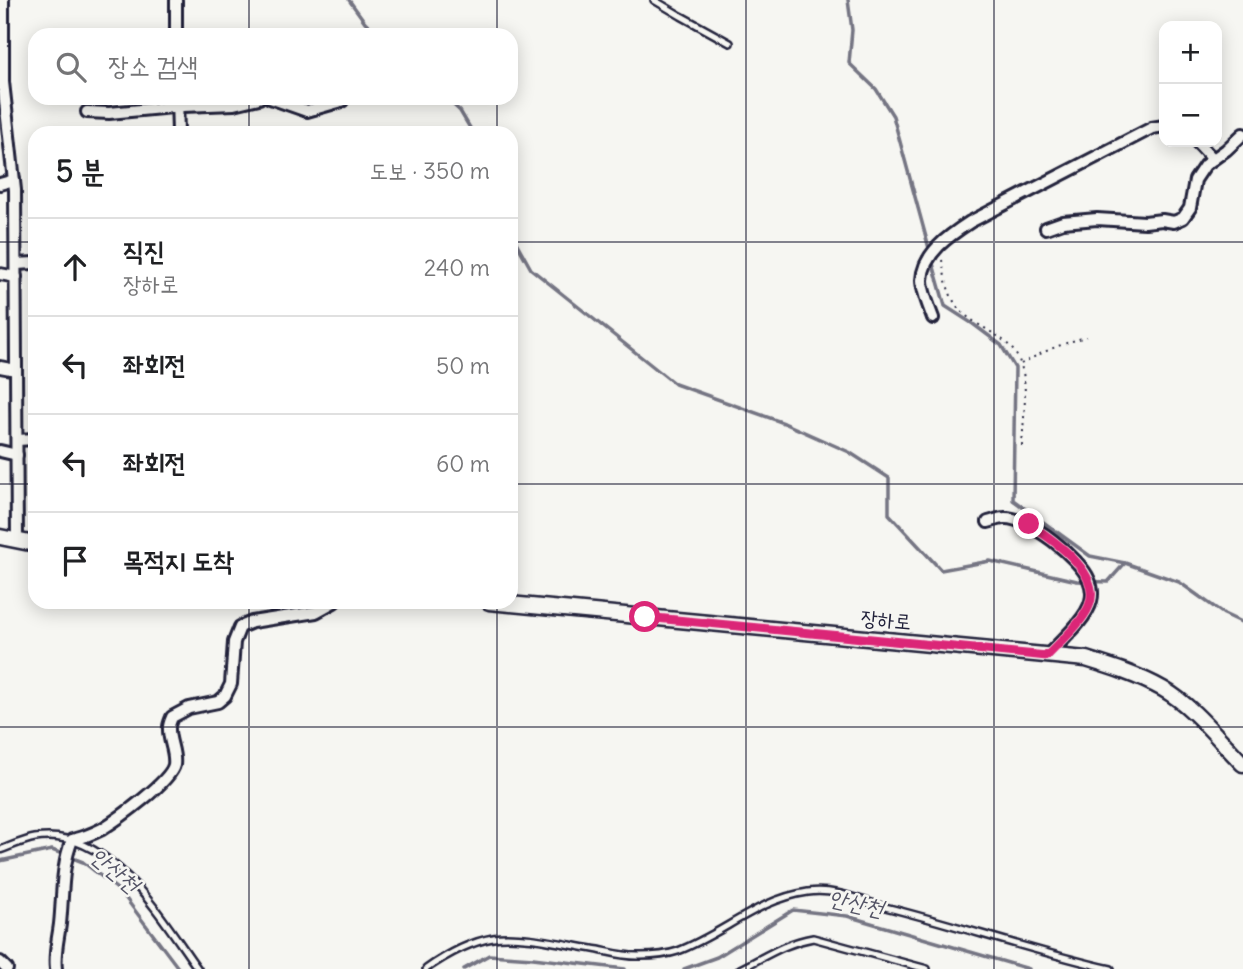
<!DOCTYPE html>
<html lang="ko">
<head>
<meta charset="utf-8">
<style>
  :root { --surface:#fff; --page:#f6f6f6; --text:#202124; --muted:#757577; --line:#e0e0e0 }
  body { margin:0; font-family:Delius,"Poor Story",sans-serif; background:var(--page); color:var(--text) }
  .controls { position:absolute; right:21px; top:21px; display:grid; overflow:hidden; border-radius:14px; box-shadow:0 4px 18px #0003 }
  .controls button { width:63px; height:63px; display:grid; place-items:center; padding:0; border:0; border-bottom:2px solid var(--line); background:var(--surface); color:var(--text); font:35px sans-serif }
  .stop { position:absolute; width:21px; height:21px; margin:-16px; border:5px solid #db2777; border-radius:50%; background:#fff }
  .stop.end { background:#db2777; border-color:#fff; box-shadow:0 2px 7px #0008 }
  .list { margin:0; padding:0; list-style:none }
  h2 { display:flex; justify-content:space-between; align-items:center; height:91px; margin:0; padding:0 28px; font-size:30px }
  h2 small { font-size:23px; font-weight:400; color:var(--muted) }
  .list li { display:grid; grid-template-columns:46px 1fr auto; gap:21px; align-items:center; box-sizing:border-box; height:98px; padding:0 28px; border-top:2px solid var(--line) }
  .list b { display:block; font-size:26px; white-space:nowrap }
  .list p { margin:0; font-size:23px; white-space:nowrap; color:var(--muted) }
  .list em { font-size:23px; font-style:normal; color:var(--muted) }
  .icon { flex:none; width:38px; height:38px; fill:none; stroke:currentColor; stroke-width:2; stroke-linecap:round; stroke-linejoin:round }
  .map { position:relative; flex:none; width:1243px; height:969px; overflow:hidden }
  .search { position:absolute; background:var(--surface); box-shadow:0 4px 18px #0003; left:28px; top:28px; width:490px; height:77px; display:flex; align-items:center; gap:18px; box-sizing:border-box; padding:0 24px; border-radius:21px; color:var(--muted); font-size:26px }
  .panel { position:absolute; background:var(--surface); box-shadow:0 4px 18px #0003; left:28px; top:126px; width:490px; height:483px; border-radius:21px }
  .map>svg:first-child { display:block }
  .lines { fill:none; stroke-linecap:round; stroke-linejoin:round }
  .stream { stroke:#757583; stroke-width:3.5 }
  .service-casing { stroke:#22223b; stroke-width:10 }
  .minor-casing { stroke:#22223b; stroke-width:16 }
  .tertiary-casing { stroke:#22223b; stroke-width:19 }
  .path { stroke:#22223b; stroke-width:2; stroke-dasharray:2 5; stroke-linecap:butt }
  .service { stroke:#f6f6f2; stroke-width:5 }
  .minor { stroke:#f6f6f2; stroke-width:10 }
  .tertiary { stroke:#f6f6f2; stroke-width:14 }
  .route { stroke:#db2777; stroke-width:9 }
  .grid { fill:none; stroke:#22223b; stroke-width:2; stroke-opacity:0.55 }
  .labels { text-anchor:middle; stroke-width:5; stroke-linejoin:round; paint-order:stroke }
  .street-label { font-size:21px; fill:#22223b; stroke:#f6f6f2 }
  .water-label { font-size:23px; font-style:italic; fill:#535365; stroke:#f6f6f2 }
</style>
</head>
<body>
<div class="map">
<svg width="1243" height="969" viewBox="0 0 1243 969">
  <rect width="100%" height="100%" fill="#f6f6f2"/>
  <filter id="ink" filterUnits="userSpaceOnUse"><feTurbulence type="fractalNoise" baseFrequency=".0143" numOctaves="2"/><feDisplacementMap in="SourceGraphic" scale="14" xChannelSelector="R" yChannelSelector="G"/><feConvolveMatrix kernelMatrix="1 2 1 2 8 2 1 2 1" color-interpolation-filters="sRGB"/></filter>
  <g filter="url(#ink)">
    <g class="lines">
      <!-- stream -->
      <g class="stream">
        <path d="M349 0 365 22 379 35"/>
        <path d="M848 0 852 30 849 63 876 89 893 116 930 252"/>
        <path d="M446 98 460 111 473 133"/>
        <path d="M511 233 531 269 675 384 784 423 849 452 889 478V514L941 570 990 561 1077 581 1108 582 1125 563"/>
        <path d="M932 260 945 306 973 324 1001 345 1015 368 1013 500 1090 556 1125 563 1179 582 1224 614 1243 623"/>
        <path d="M0 861 52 850 83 862 121 892 179 969"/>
        <path d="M464 969 489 955 533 958 625 969"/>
        <path d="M684 969 717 957 793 910 847 916 1029 969"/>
      </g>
      <defs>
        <g id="service">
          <path d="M654 0 681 16 730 43"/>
          <path d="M0 850C11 846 24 840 35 838 110 826 161 918 198 969"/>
          <path d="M426 969C446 955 469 942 493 938 519 933 572 946 599 950 613 953 627 957 641 956 653 956 666 955 678 951 723 934 758 899 808 892 834 888 860 900 885 907 961 926 1035 952 1111 969"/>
          <path d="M740 969C765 957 784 943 813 938L927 969"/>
        </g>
        <g id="minor">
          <path d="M3 0V82L15 190 17 540"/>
          <path d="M176 0V35"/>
          <path d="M177 98 178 133"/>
          <path d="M270 98 307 111 342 101"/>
          <path d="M87 112 109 113 183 106 234 104 259 98"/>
          <path d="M1197 142 1213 159"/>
          <path d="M0 184 14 180"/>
          <path d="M1046 228 1063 222 1097 219 1145 222 1162 220 1174 222 1183 218 1190 208 1195 180 1205 165 1226 150 1243 134"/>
          <path d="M16 264 35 263"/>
          <path d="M0 274 16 277"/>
          <path d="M933 318C929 307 922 291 922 280 923 253 950 235 970 222L1152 128 1164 126"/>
          <path d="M0 367 16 370"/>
          <path d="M17 440 35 439"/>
          <path d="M0 451 17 455"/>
          <path d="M988 522C993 521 999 518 1004 518 1029 517 1080 558 1089 580 1092 587 1093 594 1091 601 1087 619 1060 642 1047 656"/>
          <path d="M0 962 7 969"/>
          <path d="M56 969C54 953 58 940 60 924 63 897 61 867 72 840 82 838 92 834 102 829 118 819 170 782 174 765 176 752 168 740 169 727 169 724 171 720 172 717L189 708 218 702 225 696 231 684 234 642 240 627 252 622 316 612 334 602"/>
        </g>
        <g id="tertiary">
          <path d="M0 537 35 544"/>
          <path d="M489 602 1086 659C1112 667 1138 675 1163 689 1193 706 1219 740 1243 764"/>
        </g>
      </defs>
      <!-- service casing -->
      <use href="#service" class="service-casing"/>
      <!-- minor casing -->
      <use href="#minor" class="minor-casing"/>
      <!-- tertiary casing -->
      <use href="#tertiary" class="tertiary-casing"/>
      <!-- path -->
      <g class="path">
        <path d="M942 260C945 279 949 301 964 314 986 333 1014 337 1022 369 1028 389 1023 424 1022 446"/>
        <path d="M1021 364C1042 352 1063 343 1086 337"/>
      </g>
      <!-- service -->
      <use href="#service" class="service"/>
      <!-- minor -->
      <use href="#minor" class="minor"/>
      <!-- tertiary -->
      <use href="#tertiary" class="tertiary"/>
    </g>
  </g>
  <g class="lines" filter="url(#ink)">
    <!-- route -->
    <path class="route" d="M645 617 1047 656C1060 642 1082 623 1089 606 1103 573 1052 539 1029 524"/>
  </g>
  <!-- grid -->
  <path class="grid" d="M249 0V35M497 0V35M746 0V969M994 0V969M249 98V133M497 98V133M0 242H35M511 242H1243M0 484H35M511 484H1243M249 602V969M497 602V969M0 727H1243"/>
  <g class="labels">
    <!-- street labels -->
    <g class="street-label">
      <text transform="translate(886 620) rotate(5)" y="7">장하로</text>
    </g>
    <!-- water labels -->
    <g class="water-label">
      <text transform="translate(115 870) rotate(40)" y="8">안산천</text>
      <text transform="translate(856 903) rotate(12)" y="8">안산천</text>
    </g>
  </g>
</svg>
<div class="controls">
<button>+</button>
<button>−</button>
</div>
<div class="stop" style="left:645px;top:617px"></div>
<div class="stop end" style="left:1029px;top:524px"></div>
<div class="search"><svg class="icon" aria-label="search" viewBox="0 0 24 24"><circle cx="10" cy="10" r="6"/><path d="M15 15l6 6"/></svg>장소 검색</div>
<section class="panel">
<h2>5 분<small>도보 · 350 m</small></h2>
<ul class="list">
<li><svg class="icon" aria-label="ahead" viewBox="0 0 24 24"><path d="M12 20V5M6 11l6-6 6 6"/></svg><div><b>직진</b><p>장하로</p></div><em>240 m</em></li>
<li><svg class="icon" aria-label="left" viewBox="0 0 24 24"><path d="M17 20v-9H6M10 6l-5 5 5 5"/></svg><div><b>좌회전</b></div><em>50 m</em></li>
<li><svg class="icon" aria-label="left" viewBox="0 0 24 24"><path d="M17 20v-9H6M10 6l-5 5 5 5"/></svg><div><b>좌회전</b></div><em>60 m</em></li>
<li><svg class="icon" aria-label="arrive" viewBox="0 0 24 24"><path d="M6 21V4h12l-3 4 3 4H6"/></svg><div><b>목적지 도착</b></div></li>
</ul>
</section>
</div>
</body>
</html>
